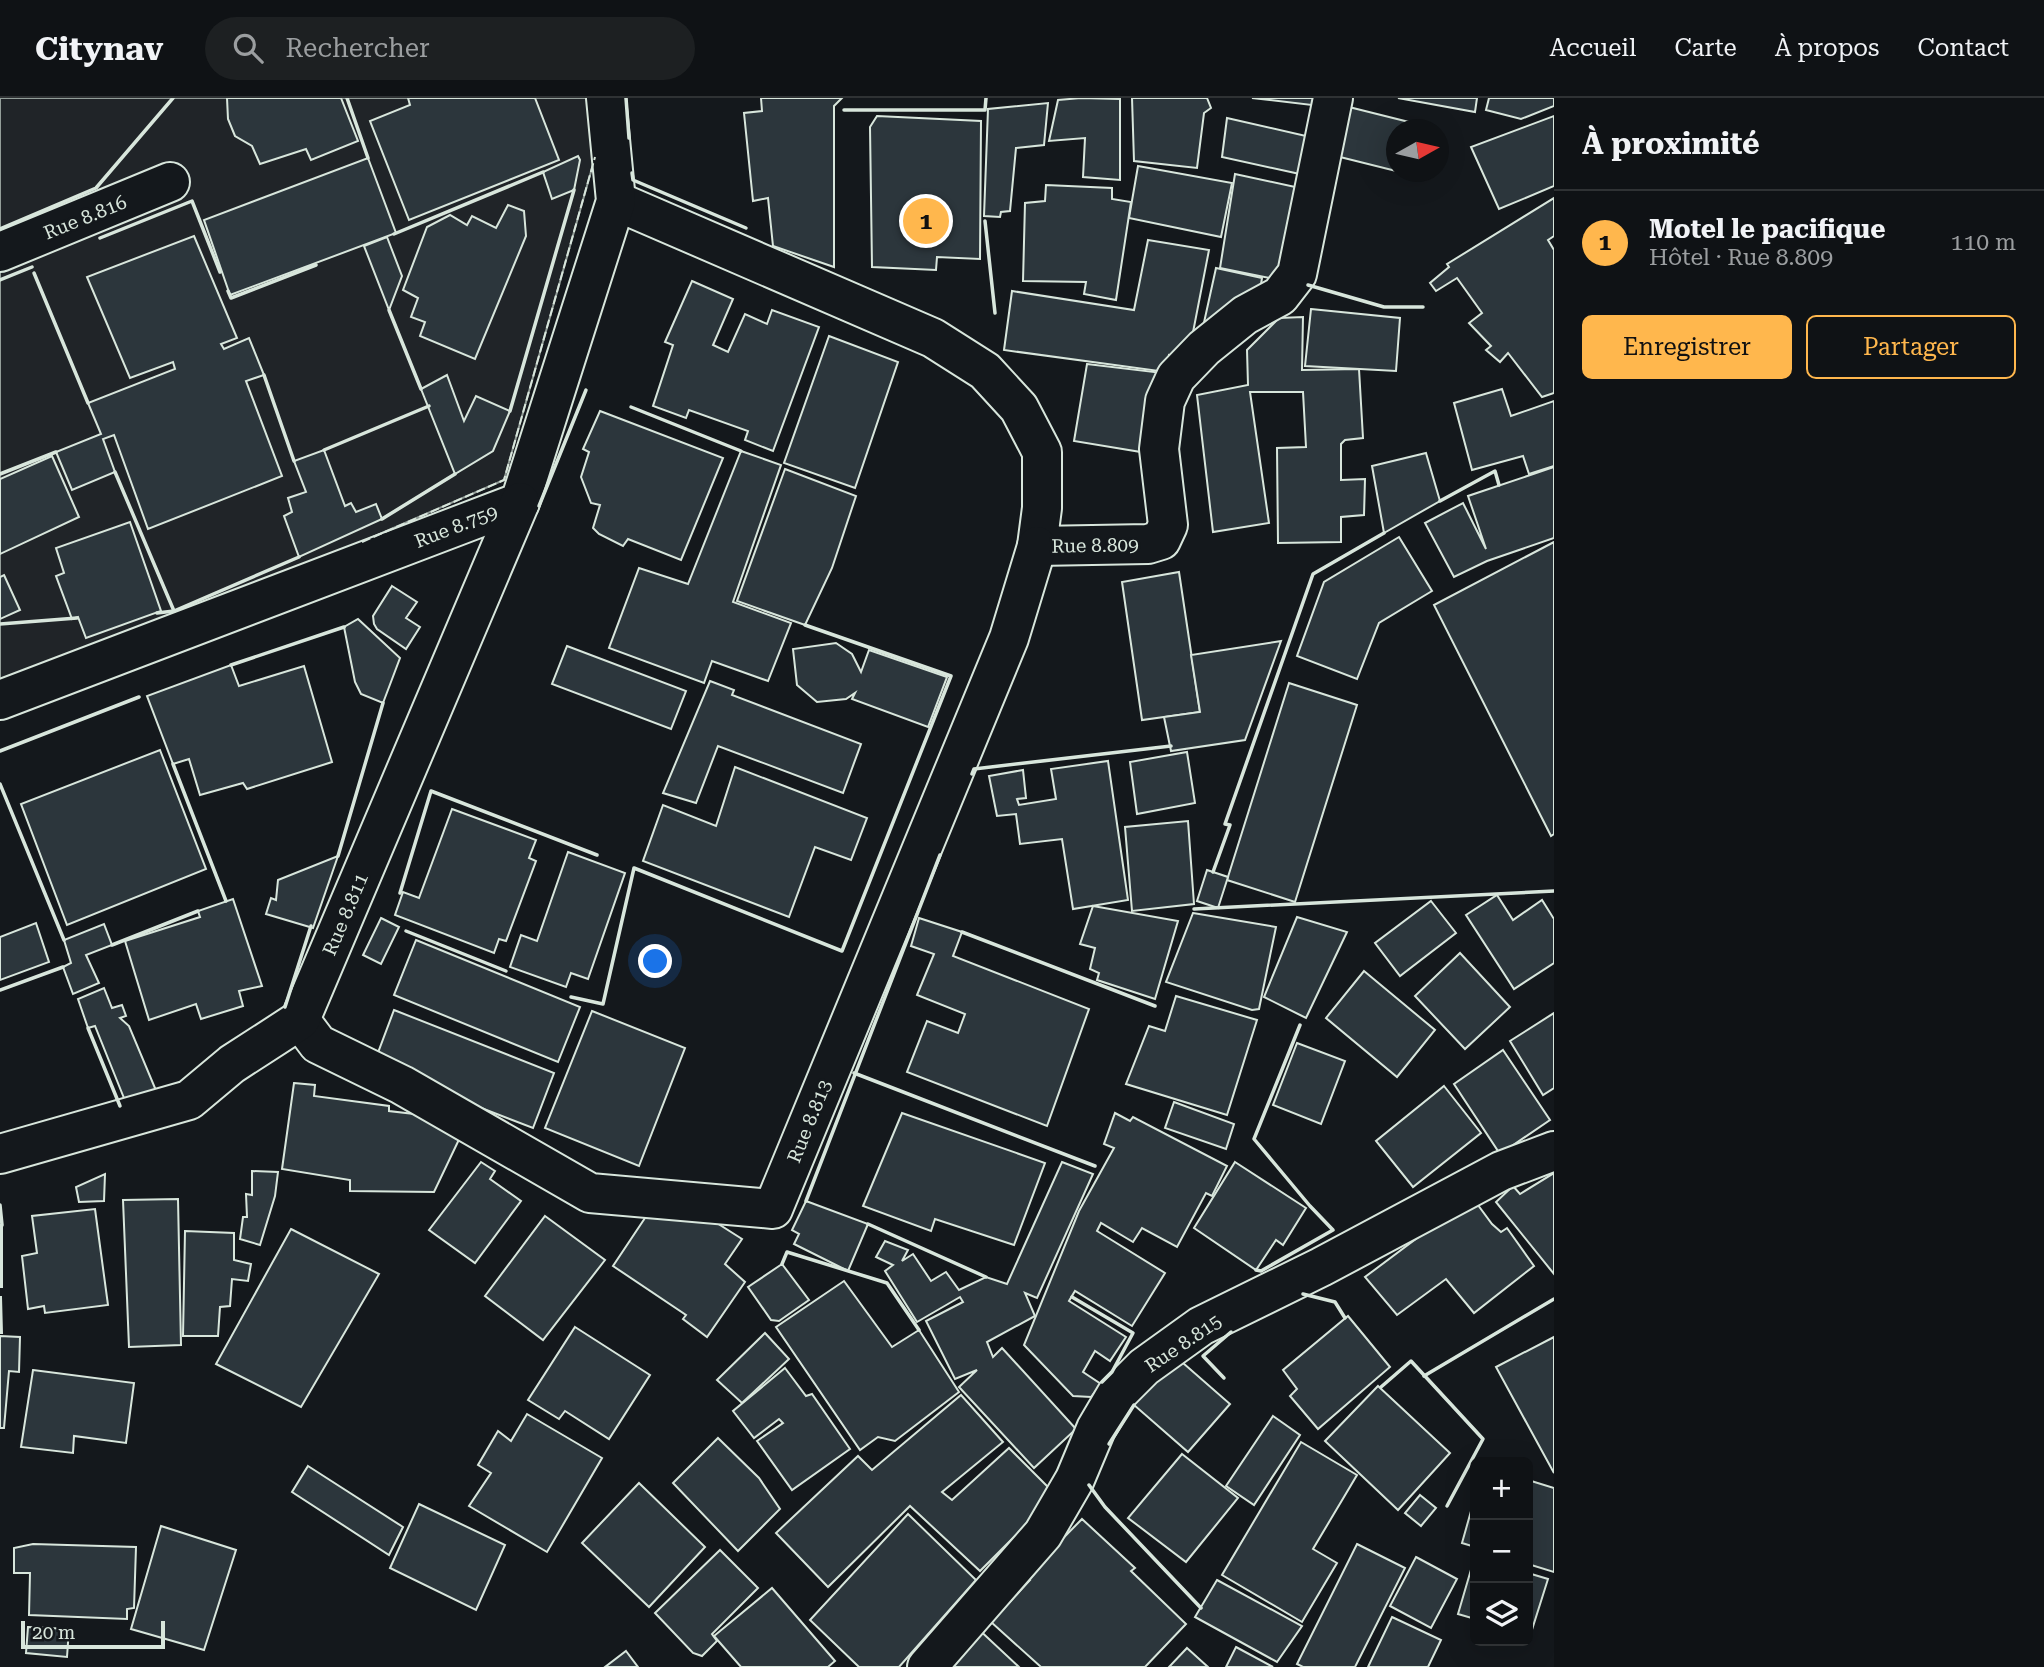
<!DOCTYPE html>
<html lang="fr">
<head>
<meta charset="utf-8">
<style>
  :root { --surface:#0f1215; --page:#1d2022; --text:#f1f3f6; --muted:#9b9ea0; --line:#2f3234; --accent:#ffb74d }
  body { margin:0; font-family:"Roboto Serif",serif; background:var(--page); color:var(--text) }
  .controls { position:absolute; right:21px; bottom:21px; display:grid; overflow:hidden; border-radius:10px; box-shadow:0 7px 28px #0002 }
  .controls button { width:63px; height:63px; display:grid; place-items:center; padding:0; border:0; border-bottom:2px solid var(--line); background:var(--surface); color:var(--text); font:35px sans-serif }
  .compass { position:absolute; left:1386px; top:21px; width:63px; height:63px; border-radius:50%; background:var(--surface); box-shadow:0 7px 28px #0002; rotate:82deg }
  .scale { position:absolute; left:21px; bottom:18px; width:144px; box-sizing:border-box; padding-left:7px; border:4px solid #d8e6dc; border-top:0; font-size:19px; line-height:24px; white-space:nowrap; color:#d8e6dc; -webkit-text-stroke:5px #14181c; paint-order:stroke }
  .you { position:absolute; left:656px; top:864px; width:24px; height:24px; margin:-18px; border:5px solid #fff; border-radius:50%; background:#1a73e8; box-shadow:0 0 0 10px #1a73e833 }
  .badge { display:grid; place-items:center; width:46px; height:46px; border-radius:50%; background:var(--accent); color:#111; font-size:23px; font-weight:700 }
  .pin { position:absolute; translate:-50% -50%; border:4px solid #fff; box-shadow:0 2px 7px #0006 }
  .list { margin:0; padding:0; list-style:none }
  h2 { display:flex; justify-content:space-between; align-items:center; height:91px; margin:0; padding:0 28px; font-size:30px }
  h2 small { font-size:23px; font-weight:400; color:var(--muted) }
  .list li { display:grid; grid-template-columns:46px 1fr auto; gap:21px; align-items:center; box-sizing:border-box; height:105px; padding:0 28px; border-top:2px solid var(--line) }
  .list b { display:block; font-size:26px; white-space:nowrap }
  .list p { margin:0; font-size:23px; white-space:nowrap; color:var(--muted) }
  .list em { font-size:23px; font-style:normal; color:var(--muted) }
  .actions { display:flex; gap:14px; padding:21px 28px }
  .actions a { flex:1; padding:16px 0; border:2px solid var(--accent); border-radius:10px; text-align:center; font-size:24px; color:var(--accent) }
  .actions .main { background:var(--accent); color:#111 }
  .icon { flex:none; width:38px; height:38px; fill:none; stroke:currentColor; stroke-width:2; stroke-linecap:round; stroke-linejoin:round }
  .map { position:relative; flex:none; width:1554px; height:1569px; overflow:hidden }
  header { display:flex; align-items:center; gap:42px; box-sizing:border-box; height:98px; padding:0 35px; background:var(--surface); border-bottom:2px solid var(--line) }
  header strong { font-size:33px }
  nav { display:flex; gap:38px; margin-inline-start:auto; font-size:24px }
  .search { width:490px; height:63px; background:var(--page); display:flex; align-items:center; gap:18px; box-sizing:border-box; padding:0 24px; border-radius:38px; color:var(--muted); font-size:26px }
  main { display:flex }
  aside { flex:1; background:var(--surface) }
  .map>svg:first-child { display:block }
  .green { fill:#202428; stroke:#939e99; stroke-width:2 }
  .building { fill:#2c363c; stroke:#d8e6dc; stroke-width:2 }
  .lines { fill:none; stroke-linecap:round; stroke-linejoin:round }
  .street-casing { stroke:#d8e6dc; stroke-width:42 }
  .street { stroke:#14181c; stroke-width:38 }
  .fence { stroke:#d8e6dc; stroke-width:2; stroke-dasharray:9 3.5; stroke-linecap:butt }
  .wall { stroke:#d8e6dc; stroke-width:3.5 }
  .labels { text-anchor:middle; stroke-width:5; stroke-linejoin:round; paint-order:stroke }
  .street-label { font-size:19px; fill:#d8e6dc; stroke:#14181c }
</style>
</head>
<body>
<header>
<strong>Citynav</strong>
<div class="search"><svg class="icon" aria-label="search" viewBox="0 0 24 24"><circle cx="10" cy="10" r="6"/><path d="M15 15l6 6"/></svg>Rechercher</div>
<nav><a>Accueil</a><a>Carte</a><a>À propos</a><a>Contact</a></nav>
</header>
<main>
<div class="map">
<svg width="1554" height="1569" viewBox="0 0 1554 1569">
  <rect width="100%" height="100%" fill="#14181c"/>
  <!-- green -->
  <path class="green" d="M0 0H591L596 56 504 382 232 500 0 582Z"/>
  <!-- building -->
  <g class="building">
    <path d="M227 0H341L358 43 311 62 306 51 260 66 252 48 235 38 228 21Z"/>
    <path d="M408 0H535L559 62 409 122 370 23 410 7Z"/>
    <path d="M761 0H842L834 8V169L773 148 768 100 753 103 744 15 762 13Z"/>
    <path d="M1081 0 1120 1V82L1083 79 1085 40 1049 43 1058 2Z"/>
    <path d="M1132 0H1207L1211 10 1204 15 1197 70 1134 63Z"/>
    <path d="M1252 0H1321L1320 8Z"/>
    <path d="M1398 0H1477L1475 14Z"/>
    <path d="M1489 0H1554V8L1521 21 1486 12Z"/>
    <path d="M1048 5 1044 47 1016 50 1010 113 1001 114 1000 119 984 118 988 11Z"/>
    <path d="M1337 6 1425 28 1424 32H1396V73L1324 55Z"/>
    <path d="M877 18 981 23 980 161 937 159 936 172 872 169 870 29Z"/>
    <path d="M1554 18V88L1499 111 1471 49Z"/>
    <path d="M1227 20 1319 41 1309 78 1222 59Z"/>
    <path d="M578 58 580 62 574 92 552 101 543 74Z"/>
    <path d="M368 60 396 135 230 197 204 122Z"/>
    <path d="M1138 68 1232 85 1221 139 1129 120Z"/>
    <path d="M1235 76 1309 92 1285 183 1220 170Z"/>
    <path d="M1046 87 1112 90V101L1131 104 1116 202 1084 196 1086 184 1023 183 1025 105 1045 103Z"/>
    <path d="M1554 100V138L1548 142 1554 152V295L1542 299 1508 255 1500 264 1486 252 1491 248 1469 225 1482 215 1457 180 1436 193 1430 185 1449 169 1447 166Z"/>
    <path d="M508 107 524 113 526 138 475 261 420 238 425 224 411 219 418 200 403 192 427 129 450 117 467 127 472 118 496 130Z"/>
    <path d="M194 138 237 240 221 246 224 251 249 240 264 277 246 283 282 378 148 431 114 337 103 341 115 374 72 392 56 354 101 336 88 305 175 271 173 264 130 280 87 179Z"/>
    <path d="M387 139 402 178 389 212 364 148Z"/>
    <path d="M1148 142 1209 152 1188 260 1169 257 1166 274 1004 252 1012 193 1134 212Z"/>
    <path d="M1216 170 1262 180 1259 199 1203 229Z"/>
    <path d="M692 183 733 201 713 247 728 254 745 216 767 226 772 212 819 229 773 353 745 342 748 333 689 312 686 320 653 308 673 247 665 244Z"/>
    <path d="M1311 211 1400 220 1396 273 1305 268Z"/>
    <path d="M1303 219 1302 272 1359 271 1363 340 1345 342 1341 346V382L1365 381 1364 417 1341 419V444L1278 445 1277 350 1306 349 1303 294H1250L1269 425 1213 434 1197 297 1248 287 1247 252 1279 220Z"/>
    <path d="M829 238 898 264 855 390 784 365Z"/>
    <path d="M1087 266 1163 275 1153 356 1074 343Z"/>
    <path d="M447 277 464 323 476 298 510 313 493 353 455 376 421 291Z"/>
    <path d="M1502 291 1511 318 1554 303V368L1529 376 1523 358 1472 372 1454 305Z"/>
    <path d="M600 313 723 360 681 462 628 441 623 448 599 436 593 430 600 407 591 405 581 379 589 354 583 351Z"/>
    <path d="M324 352 345 408 351 405 356 414 376 406 382 421 299 459 284 418 292 414 288 400 306 394 294 363Z"/>
    <path d="M741 353 781 367 733 504 791 525 768 583 712 563 704 585 609 550 639 470 688 486Z"/>
    <path d="M1426 355 1440 403 1384 435 1372 368Z"/>
    <path d="M52 358 79 419 0 456V381Z"/>
    <path d="M1554 369V440L1487 463 1454 479 1425 425 1463 405 1486 451 1468 398Z"/>
    <path d="M785 371 856 398 832 470 805 527 737 503Z"/>
    <path d="M130 424 161 513 86 540 78 519 72 521 56 478 64 475 56 450Z"/>
    <path d="M1399 439 1432 493 1379 525 1357 581 1297 558 1324 484Z"/>
    <path d="M1554 444V736L1551 738 1434 507Z"/>
    <path d="M1179 474 1200 614 1142 622 1122 484Z"/>
    <path d="M4 477 20 512 0 521V479Z"/>
    <path d="M392 488 417 504 406 520 420 529 406 551 377 531 374 526 373 518Z"/>
    <path d="M358 521 400 560 383 605 361 596 355 584 344 529Z"/>
    <path d="M1281 543 1245 642 1171 653 1164 619 1200 614 1191 557Z"/>
    <path d="M836 545 852 556 861 574 869 552 947 579 928 629 852 601 855 595 846 601 817 604 797 587 793 551Z"/>
    <path d="M567 548 686 593 671 631 552 586Z"/>
    <path d="M231 567 239 588 304 568 332 664 247 691 243 685 200 697 189 661 173 666 147 598Z"/>
    <path d="M710 583 734 592 732 597 861 646 843 695 718 648 696 705 663 695Z"/>
    <path d="M1289 585 1357 607 1295 804 1227 782Z"/>
    <path d="M160 652 206 771 67 827 21 706Z"/>
    <path d="M1187 654 1195 705 1137 716 1130 664Z"/>
    <path d="M1108 663 1128 802 1073 811 1062 741 1020 746 1016 716 997 718 989 678 1023 672 1026 700 1017 701 1019 707 1056 701 1051 671Z"/>
    <path d="M735 669 867 720 851 762 815 749 789 819 643 763 663 707 716 728Z"/>
    <path d="M452 711 536 742 529 760 536 763 506 843 499 841 494 855 395 817 403 794 419 800Z"/>
    <path d="M1188 723 1194 806 1132 813 1125 729Z"/>
    <path d="M568 754 625 775 588 881 571 875 566 889 510 869 521 837 537 843Z"/>
    <path d="M338 758 313 830 266 816 271 800 276 802 278 782Z"/>
    <path d="M1207 772 1228 779 1218 810 1197 803Z"/>
    <path d="M1497 797 1513 822 1542 802 1554 821V865L1514 891 1466 817Z"/>
    <path d="M233 801 262 888 239 893 243 908 201 921 196 906 149 922 125 843 200 819 198 813Z"/>
    <path d="M1431 803 1456 835 1400 878 1375 845Z"/>
    <path d="M1093 808 1178 823 1155 901 1097 882 1099 875 1090 871 1095 850 1080 846Z"/>
    <path d="M1193 815 1276 829 1259 911 1252 912 1166 884Z"/>
    <path d="M1297 819 1347 834 1306 920 1264 899Z"/>
    <path d="M381 820 399 829 381 866 363 857Z"/>
    <path d="M919 820 962 834 953 858 1089 911 1047 1028 907 974 927 923 958 935 965 916 917 897 934 856 911 848Z"/>
    <path d="M36 825 49 864 0 882V839Z"/>
    <path d="M104 826 112 847 86 857 99 885 73 896 63 869 71 865 64 842Z"/>
    <path d="M416 842 580 909 558 964 394 897Z"/>
    <path d="M1460 855 1510 909 1465 951 1415 898Z"/>
    <path d="M1364 873 1435 932 1397 979 1326 920Z"/>
    <path d="M104 890 112 910 122 907 126 918 120 920 129 928 160 1002 130 1015 95 928 88 930 78 901Z"/>
    <path d="M1176 898 1257 922 1227 1017 1126 986 1149 928 1165 933Z"/>
    <path d="M394 912 554 975 533 1030 373 968Z"/>
    <path d="M592 913 685 950 639 1068 545 1030Z"/>
    <path d="M1554 915V990L1543 997 1510 943Z"/>
    <path d="M1297 945 1345 963 1321 1026 1273 1007Z"/>
    <path d="M1503 952 1550 1022 1500 1056 1454 986Z"/>
    <path d="M294 985 315 987 314 998 389 1008V1013L423 1017 464 1031 434 1094 350 1093V1082L282 1071Z"/>
    <path d="M1444 988 1481 1035 1413 1089 1376 1043Z"/>
    <path d="M1174 1004 1234 1026 1226 1051 1165 1030Z"/>
    <path d="M902 1015 1045 1065 1014 1147 935 1121 931 1133 863 1108Z"/>
    <path d="M1115 1015 1130 1023 1133 1019 1227 1068 1212 1098 1206 1095 1177 1149 1142 1130 1133 1144 1101 1125 1097 1133 1165 1175 1132 1228 1075 1193 1069 1203 1126 1239 1110 1263 1095 1253 1083 1274 1101 1286 1091 1299 1073 1298 1024 1247 1079 1113 1114 1050 1104 1046Z"/>
    <path d="M481 1064 495 1073 490 1081 521 1103 475 1165 429 1132Z"/>
    <path d="M1062 1064 1093 1076 1037 1200 1025 1195 1035 1218 987 1244 993 1259 1002 1250 1076 1331 1034 1370 959 1289 977 1272 955 1281 926 1223 963 1204 960 1199 917 1224 885 1173 893 1167 876 1159 885 1143 908 1152 902 1163 913 1156 931 1183 946 1174 959 1192 986 1179 1007 1186Z"/>
    <path d="M1235 1064 1306 1110 1283 1147 1276 1142 1256 1172 1194 1130Z"/>
    <path d="M252 1073 278 1074 275 1098 260 1147 240 1141 243 1119H247L246 1096 252 1097Z"/>
    <path d="M1554 1075V1176L1496 1104 1513 1088 1520 1096Z"/>
    <path d="M105 1076 104 1103 79 1104 76 1089Z"/>
    <path d="M1472 1099 1492 1126 1501 1134 1507 1130 1534 1168 1474 1215 1446 1181 1397 1217 1365 1179Z"/>
    <path d="M178 1101 181 1247 129 1249 123 1102Z"/>
    <path d="M806 1103 868 1126 848 1173 794 1146 799 1136 792 1132Z"/>
    <path d="M655 1105 690 1108 742 1141 725 1166 745 1184 707 1239 683 1221 686 1217 613 1168Z"/>
    <path d="M95 1111 108 1207 45 1215 44 1208 28 1211 22 1158 37 1155 32 1118Z"/>
    <path d="M545 1118 605 1162 543 1242 485 1198Z"/>
    <rect x="0" y="1127" width="2" height="62"/>
    <path d="M291 1131 379 1176 301 1309 216 1266Z"/>
    <path d="M185 1133 234 1135V1162L251 1166 248 1183 232 1181 230 1208 220 1209 218 1238H183Z"/>
    <path d="M782 1166 809 1202 779 1223 771 1222 748 1189Z"/>
    <path d="M844 1183 892 1249 919 1232 959 1294 895 1343 878 1339 860 1352 776 1229Z"/>
    <path d="M0 1199H1L2 1235H0Z"/>
    <path d="M1348 1218 1390 1269 1318 1331 1290 1298 1297 1291 1283 1272Z"/>
    <path d="M575 1229 650 1277 609 1341 565 1313 559 1321 528 1302Z"/>
    <path d="M765 1235 789 1261 742 1305 717 1282Z"/>
    <path d="M0 1238 20 1239 19 1274 9 1273 4 1330H0Z"/>
    <path d="M1554 1239V1375L1496 1269Z"/>
    <path d="M1175 1258 1230 1306 1188 1354 1134 1307Z"/>
    <path d="M785 1270 806 1298 812 1296 850 1351 792 1392 757 1343 783 1325 779 1321 754 1340 733 1313Z"/>
    <path d="M33 1272 134 1285 126 1345 74 1338 73 1355 21 1349Z"/>
    <path d="M1378 1288 1450 1355 1398 1412 1325 1343Z"/>
    <path d="M961 1297 1003 1344 942 1394 952 1402 1009 1350 1056 1397 980 1473 910 1408 828 1489 776 1435 858 1358 872 1372Z"/>
    <path d="M527 1316 602 1360 547 1454 469 1408 491 1375 478 1367 498 1333 511 1343Z"/>
    <path d="M1273 1318 1300 1337 1254 1407 1226 1388Z"/>
    <path d="M718 1340 759 1380 780 1411 738 1453 673 1385Z"/>
    <path d="M1301 1344 1357 1377 1313 1451 1337 1465 1302 1524 1222 1477Z"/>
    <path d="M1182 1356 1238 1400 1186 1464 1128 1420Z"/>
    <path d="M308 1368 403 1429 389 1457 292 1394Z"/>
    <path d="M1528 1382 1554 1390V1474L1528 1466Z"/>
    <path d="M639 1385 705 1449 649 1509 582 1445Z"/>
    <path d="M1420 1397 1436 1410 1421 1428 1405 1415Z"/>
    <path d="M1475 1399V1449L1462 1445Z"/>
    <path d="M419 1406 505 1447 476 1512 390 1470Z"/>
    <path d="M908 1416 976 1482 899 1569H859L810 1522Z"/>
    <path d="M1082 1421 1135 1470 1131 1473 1186 1526 1145 1569H1041L991 1524 1030 1482 1026 1478Z"/>
    <path d="M161 1428 236 1452 204 1552 131 1531Z"/>
    <path d="M33 1446 136 1449 134 1510 127 1511V1521L29 1517 30 1475H14V1450Z"/>
    <path d="M1357 1446 1405 1470 1355 1569H1303L1297 1566Z"/>
    <path d="M720 1452 758 1490 712 1536 717 1543 702 1558 693 1555 655 1515Z"/>
    <path d="M1475 1458V1521L1458 1516Z"/>
    <path d="M1416 1459 1457 1481 1431 1530 1390 1508Z"/>
    <path d="M1528 1475 1548 1481 1530 1538 1528 1537Z"/>
    <path d="M1217 1482 1302 1528 1277 1564 1195 1519Z"/>
    <path d="M772 1490 835 1563 828 1569H741L714 1538Z"/>
    <path d="M1392 1519 1441 1542 1428 1569H1368Z"/>
    <path d="M974 1527 1019 1569H955L944 1559Z"/>
    <path d="M28 1529 69 1531 67 1559 26 1555Z"/>
    <path d="M1236 1549 1273 1569H1226Z"/>
    <path d="M1187 1550 1208 1569H1169Z"/>
    <path d="M626 1553 638 1569H605Z"/>
  </g>
  <g class="lines">
    <defs>
      <g id="street">
        <path d="M616 103 933 240 985 273 1019 310 1042 354V410L1037 448 1148 446 1161 442 1168 427 1159 351 1165 303 1176 279 1204 250 1245 217 1280 198 1297 176 1333 0"/>
        <path d="M0 154 170 84"/>
        <path d="M0 602 520 404 616 103 606 0"/>
        <path d="M300 922 318 946 402 987 590 1095 773 1111 1009 540 1037 448"/>
        <path d="M0 1056 189 1002 232 966 300 922 520 404"/>
        <path d="M927 1569 1043 1436 1075 1381 1096 1331 1116 1297 1144 1269 1201 1228 1321 1169 1501 1073 1554 1053"/>
      </g>
    </defs>
    <!-- street casing -->
    <use href="#street" class="street-casing"/>
    <!-- street -->
    <use href="#street" class="street"/>
    <!-- fence -->
    <path class="fence" d="M362 444 504 382 595 59"/>
    <!-- wall -->
    <g class="wall">
      <path d="M347 0 368 60"/>
      <path d="M626 0 629 40"/>
      <path d="M844 12H985L986 0"/>
      <path d="M632 75 633 82 746 130"/>
      <path d="M985 123 995 215"/>
      <path d="M0 131 96 90 173 0"/>
      <path d="M394 136 543 74"/>
      <path d="M100 140 192 103 220 174"/>
      <path d="M34 175 88 305"/>
      <path d="M0 182 32 169"/>
      <path d="M1308 187 1384 209H1423"/>
      <path d="M228 193 231 200 316 167"/>
      <path d="M389 212 421 291"/>
      <path d="M264 277 294 363"/>
      <path d="M631 309 741 353"/>
      <path d="M510 313 574 92"/>
      <path d="M324 352 429 308"/>
      <path d="M115 374 174 513"/>
      <path d="M0 376 56 354"/>
      <path d="M1440 403 1495 373 1499 387"/>
      <path d="M539 408 586 292"/>
      <path d="M382 421 455 376"/>
      <path d="M157 515 174 513 299 459"/>
      <path d="M0 526 77 520"/>
      <path d="M231 567 344 529"/>
      <path d="M0 653 139 599"/>
      <path d="M173 666 226 803"/>
      <path d="M972 676 974 671 1171 648"/>
      <path d="M0 686 64 842"/>
      <path d="M338 758 383 605"/>
      <path d="M1213 774 1230 727 1225 726 1313 476 1384 435"/>
      <path d="M400 795 431 693 597 757"/>
      <path d="M1194 811 1554 793"/>
      <path d="M406 833 506 873"/>
      <path d="M962 834 1155 908"/>
      <path d="M112 847 198 813"/>
      <path d="M0 892 63 869"/>
      <path d="M571 899 603 906 634 770 842 853 951 578 805 527"/>
      <path d="M285 909 311 828"/>
      <path d="M88 930 120 1008"/>
      <path d="M854 975 1095 1068"/>
      <path d="M806 1103 940 757"/>
      <path d="M0 1107 2 1127"/>
      <path d="M868 1126 986 1179"/>
      <path d="M782 1166 787 1154 887 1185 919 1232"/>
      <path d="M1256 1172 1261 1173 1333 1132 1310 1108 1254 1041 1300 927"/>
      <path d="M1303 1196 1335 1204 1345 1220"/>
      <path d="M1072 1199 1133 1235 1112 1274 1102 1284"/>
      <path d="M1424 1278 1554 1201"/>
      <path d="M1224 1280 1203 1258 1231 1234"/>
      <path d="M1381 1289 1411 1263 1483 1341 1447 1408"/>
      <path d="M1109 1346 1134 1307"/>
      <path d="M1089 1387 1105 1409 1201 1510"/>
    </g>
  </g>
  <g class="labels">
    <!-- street labels -->
    <g class="street-label">
      <text transform="translate(85 119) rotate(-22)" y="7">Rue 8.816</text>
      <text transform="translate(456 428) rotate(-21)" y="7">Rue 8.759</text>
      <text transform="translate(1095 447) rotate(-1)" y="7">Rue 8.809</text>
      <text transform="translate(345 816) rotate(-67)" y="7">Rue 8.811</text>
      <text transform="translate(809 1023) rotate(-68)" y="7">Rue 8.813</text>
      <text transform="translate(1183 1245) rotate(-34)" y="7">Rue 8.815</text>
    </g>
  </g>
</svg>
<div class="controls">
<button>+</button>
<button>−</button>
<button><svg class="icon" aria-label="layers" viewBox="0 0 24 24"><path d="M12 4l9 5-9 5-9-5zM3 14l9 5 9-5"/></svg></button>
</div>
<svg class="compass" viewBox="-18 -18 36 36"><path d="M0-13l5 13h-10z" fill="#e53935"/><path d="M0 13l5-13h-10z" fill="#9b9ea0"/></svg>
<div class="scale">20 m</div>
<div class="you"></div>
<div class="pin badge" style="left:926px;top:123px">1</div>
</div>
<aside>
<h2>À proximité<small></small></h2>
<ul class="list">
<li><span class="badge">1</span><div><b>Motel le pacifique</b><p>Hôtel · Rue 8.809</p></div><em>110 m</em></li>
</ul>
<div class="actions"><a class="main">Enregistrer</a><a>Partager</a></div>
</aside>
</main>
</body>
</html>
